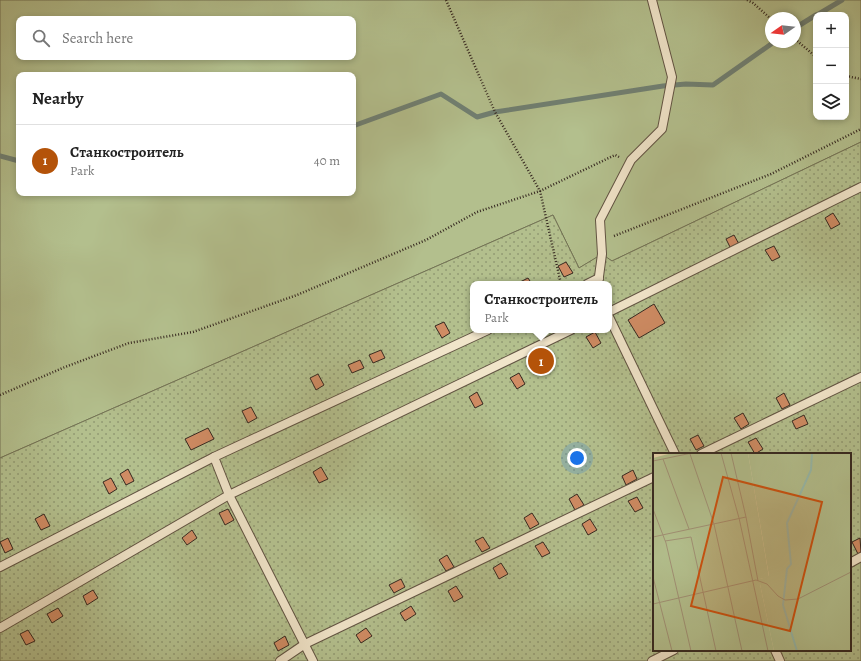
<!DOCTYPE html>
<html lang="en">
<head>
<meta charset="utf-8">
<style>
  :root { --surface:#fff; --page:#f6f6f6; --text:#222; --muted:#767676; --line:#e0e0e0; --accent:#b45309 }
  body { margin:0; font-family:Alegreya,serif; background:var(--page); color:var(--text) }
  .controls { position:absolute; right:12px; top:12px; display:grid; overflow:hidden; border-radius:8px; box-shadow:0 2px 6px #0003 }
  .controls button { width:36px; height:36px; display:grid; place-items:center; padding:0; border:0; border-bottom:1px solid var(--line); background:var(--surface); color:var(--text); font:20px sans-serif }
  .compass { position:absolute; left:765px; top:12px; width:36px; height:36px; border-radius:50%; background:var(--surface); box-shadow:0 2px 6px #0003; rotate:256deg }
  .you { position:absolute; left:577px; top:458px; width:14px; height:14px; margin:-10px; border:3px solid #fff; border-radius:50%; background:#1a73e8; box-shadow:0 0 0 6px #1a73e833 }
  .badge { display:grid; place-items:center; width:26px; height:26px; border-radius:50%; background:var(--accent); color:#fff; font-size:13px; font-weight:700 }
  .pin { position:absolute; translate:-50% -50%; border:2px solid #fff; box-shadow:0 1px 4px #0006 }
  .popup { position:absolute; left:470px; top:281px; width:142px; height:52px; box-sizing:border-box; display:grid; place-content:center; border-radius:8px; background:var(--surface); filter:drop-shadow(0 1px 3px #0005); font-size:13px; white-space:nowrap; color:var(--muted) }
  .popup b { font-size:15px; color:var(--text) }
  .popup::after { content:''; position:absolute; left:50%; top:100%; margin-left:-8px; border:8px solid transparent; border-top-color:var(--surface) }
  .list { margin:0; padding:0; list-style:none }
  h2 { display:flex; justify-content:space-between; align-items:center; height:52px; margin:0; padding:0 16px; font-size:17px }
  h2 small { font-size:13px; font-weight:400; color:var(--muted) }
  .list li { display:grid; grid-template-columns:26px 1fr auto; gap:12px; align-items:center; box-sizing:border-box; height:72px; padding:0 16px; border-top:1px solid var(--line) }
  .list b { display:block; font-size:15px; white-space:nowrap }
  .list p { margin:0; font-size:13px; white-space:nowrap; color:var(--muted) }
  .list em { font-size:13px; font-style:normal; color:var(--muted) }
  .icon { flex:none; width:22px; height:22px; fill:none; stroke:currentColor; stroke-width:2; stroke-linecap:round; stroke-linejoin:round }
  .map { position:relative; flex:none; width:861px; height:661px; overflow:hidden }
  .search { position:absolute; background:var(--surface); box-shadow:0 2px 6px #0003; left:16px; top:16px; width:340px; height:44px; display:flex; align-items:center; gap:10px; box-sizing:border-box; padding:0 14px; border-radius:8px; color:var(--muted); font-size:15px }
  .panel { position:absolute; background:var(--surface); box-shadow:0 2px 6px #0003; left:16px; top:72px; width:340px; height:124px; border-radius:8px }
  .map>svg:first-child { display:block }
  .green { fill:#b3bf8d; stroke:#747456; fill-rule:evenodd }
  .garden { fill:url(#garden-dots); stroke:#747456; fill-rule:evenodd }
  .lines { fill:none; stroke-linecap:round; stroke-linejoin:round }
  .stream { stroke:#708073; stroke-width:5 }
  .building { fill:#d08c64; stroke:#352820 }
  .lane-casing { stroke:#625443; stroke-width:10 }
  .path { stroke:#352820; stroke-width:2.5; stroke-dasharray:1 2; stroke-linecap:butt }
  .lane { stroke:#f1e5ca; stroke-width:8 }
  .inset-river { fill:none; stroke:#97baab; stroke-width:2 }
  .inset-road { fill:none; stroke:#a19175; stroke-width:1 }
  .view { fill:#cd520f; fill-opacity:0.15; stroke:#cd520f; stroke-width:2 }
  .inset-edge { fill:none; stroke:#352820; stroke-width:2 }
</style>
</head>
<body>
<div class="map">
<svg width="861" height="661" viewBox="0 0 861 661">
  <defs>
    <pattern id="garden-dots" width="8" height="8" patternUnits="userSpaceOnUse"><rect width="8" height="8" fill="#b3bf8d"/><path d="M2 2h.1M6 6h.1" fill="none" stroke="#929b73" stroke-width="1.8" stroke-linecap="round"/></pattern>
  </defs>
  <rect width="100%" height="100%" fill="#e9d7ad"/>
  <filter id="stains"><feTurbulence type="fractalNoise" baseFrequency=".005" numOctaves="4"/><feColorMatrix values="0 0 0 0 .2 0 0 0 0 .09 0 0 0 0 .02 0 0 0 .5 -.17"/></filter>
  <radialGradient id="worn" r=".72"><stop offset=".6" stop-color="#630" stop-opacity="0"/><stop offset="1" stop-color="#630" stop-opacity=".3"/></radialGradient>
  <!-- green -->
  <path class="green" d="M0 0H861V142L612 261 601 255 579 268 553 215 0 458ZM816 15H846V117H816ZM771 18H795V42H771ZM19 19H353V57H19ZM19 75H353V193H19Z"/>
  <!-- garden -->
  <path class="garden" d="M861 142V661H0V458L553 215 579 268 602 254 612 261ZM473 284H609V330H473ZM654 454H850V650H654Z"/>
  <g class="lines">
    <!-- stream -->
    <g class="stream">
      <path d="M817 15 842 0"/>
      <path d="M795 28 816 15"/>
      <path d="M353 126 441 94 477 117 495 112 663 86 686 84 713 85 774 42"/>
      <path d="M0 156 19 161"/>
    </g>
  </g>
  <!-- building -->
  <g class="building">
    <path d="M833 213 840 224 831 229 825 218Z"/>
    <path d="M734 235 740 246 732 251 726 239Z"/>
    <path d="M774 246 780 257 772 261 765 250Z"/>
    <path d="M566 262 573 273 564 277 558 266Z"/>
    <path d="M528 278 532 284H521L520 282Z"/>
    <path d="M654 304 665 323 639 338 628 320Z"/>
    <path d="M444 322 450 333 442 338 435 326Z"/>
    <path d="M595 332 601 343 593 348 586 337Z"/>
    <path d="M381 350 385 358 373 363 369 355Z"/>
    <path d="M360 360 364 368 352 373 348 365Z"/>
    <path d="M519 373 525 384 517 389 510 378Z"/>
    <path d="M318 374 324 385 316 390 310 378Z"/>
    <path d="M477 392 483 404 475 408 469 397Z"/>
    <path d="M784 393 790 405 782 409 776 398Z"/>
    <path d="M251 407 257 418 248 423 242 411Z"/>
    <path d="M743 413 749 424 741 429 734 418Z"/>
    <path d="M804 415 808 424 796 429 792 421Z"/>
    <path d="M208 428 214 439 191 450 185 439Z"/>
    <path d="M698 435 704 446 696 450 690 439Z"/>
    <path d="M756 438 763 449 755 454 748 442Z"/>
    <path d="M321 467 328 479 319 483 313 472Z"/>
    <path d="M128 469 134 481 126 485 120 474Z"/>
    <path d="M633 470 637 479 626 485 622 476Z"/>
    <path d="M111 478 117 489 109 494 103 482Z"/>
    <path d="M577 494 584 505 575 510 569 499Z"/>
    <path d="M637 497 643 508 635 512 628 501Z"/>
    <path d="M228 509 234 520 225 525 219 513Z"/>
    <path d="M532 513 539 524 530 529 524 518Z"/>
    <path d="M44 514 50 526 41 530 35 519Z"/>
    <path d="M590 519 597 530 588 535 582 524Z"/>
    <path d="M192 530 197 538 187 545 182 538Z"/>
    <path d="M483 537 490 548 482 552 475 541Z"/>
    <path d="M8 538 13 549 5 553 0 542Z"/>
    <path d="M860 538 861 552 858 554 852 542Z"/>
    <path d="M543 542 550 553 542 557 535 546Z"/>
    <path d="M447 555 454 567 446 571 439 560Z"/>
    <path d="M501 563 508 574 499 579 493 568Z"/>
    <path d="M401 579 405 587 394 593 389 585Z"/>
    <path d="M456 586 463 597 454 602 448 591Z"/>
    <path d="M93 590 98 598 87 605 83 596Z"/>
    <path d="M411 606 416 614 405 621 400 613Z"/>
    <path d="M58 608 63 616 52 623 47 614Z"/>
    <path d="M366 628 372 636 361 643 356 635Z"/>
    <path d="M28 630 35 641 26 645 20 634Z"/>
    <path d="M285 636 289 645 278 651 274 643Z"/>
  </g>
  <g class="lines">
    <defs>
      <g id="lane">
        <path d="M587 284 599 278"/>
        <path d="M598 284 602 254 600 220 631 160 662 129 672 77 652 0"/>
        <path d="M609 312 861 187"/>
        <path d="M609 317 675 454"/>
        <path d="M701 454 861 377"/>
        <path d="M850 563 861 557"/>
        <path d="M0 567 214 457"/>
        <path d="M0 628 229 495 571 330"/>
        <path d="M775 650 780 661"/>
        <path d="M280 661 305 644 654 477"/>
        <path d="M313 661 229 495 214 457 488 330"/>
        <path d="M652 661 674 650"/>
      </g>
    </defs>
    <!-- lane casing -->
    <use href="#lane" class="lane-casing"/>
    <!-- path -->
    <g class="path">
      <path d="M446 0 495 112 540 191 561 284"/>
      <path d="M747 0 753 3 771 19"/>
      <path d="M795 39 816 57"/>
      <path d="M846 76 861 79"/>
      <path d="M614 236 771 174 861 129"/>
      <path d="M0 395 65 367 129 343 193 332 297 295 426 240 477 212 540 191 615 155 619 157"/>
    </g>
    <!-- lane -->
    <use href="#lane" class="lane"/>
  </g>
  <!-- overview -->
  <g transform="translate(653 453)">
    <rect width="198" height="198" fill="#e9d7ad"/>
    <path d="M95 0H198V198H121L107 131V126L116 123Z" fill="#b3bf8d"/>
    <path d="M19 0H95L116 124 107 126V131L121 198H0V5Z" fill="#b3bf8d"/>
    <path class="inset-river" d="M144 198 130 152 134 116 138 111 134 70 158 17 159 0"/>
    <path class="inset-road" d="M68 0 86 65 115 198M78 0 93 64M37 1 61 71 89 198M10 6 36 76M0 8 39 0M0 56 13 90 38 198M0 84 93 64 105 128M12 88 38 84 63 198M0 124 19 198M0 151 103 127 114 131 125 143 132 147 145 146 198 119"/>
    <path class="view" d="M70 24 169 49 137 178 38 153Z"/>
    <rect width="198" height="198" class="inset-edge"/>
  </g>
  <rect width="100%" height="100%" filter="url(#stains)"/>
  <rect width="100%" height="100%" fill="url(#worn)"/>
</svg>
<div class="controls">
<button>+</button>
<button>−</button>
<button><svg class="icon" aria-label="layers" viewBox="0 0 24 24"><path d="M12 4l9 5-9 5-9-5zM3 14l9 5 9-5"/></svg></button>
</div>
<svg class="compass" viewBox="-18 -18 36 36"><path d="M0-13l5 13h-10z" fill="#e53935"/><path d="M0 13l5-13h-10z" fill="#767676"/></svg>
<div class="you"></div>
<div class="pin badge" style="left:541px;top:361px">1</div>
<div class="popup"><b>Станкостроитель</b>Park</div>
<div class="search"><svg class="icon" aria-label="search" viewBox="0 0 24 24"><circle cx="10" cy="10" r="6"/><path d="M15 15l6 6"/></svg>Search here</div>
<section class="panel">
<h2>Nearby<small></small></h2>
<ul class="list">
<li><span class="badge">1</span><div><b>Станкостроитель</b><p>Park</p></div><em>40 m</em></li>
</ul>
</section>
</div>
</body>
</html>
